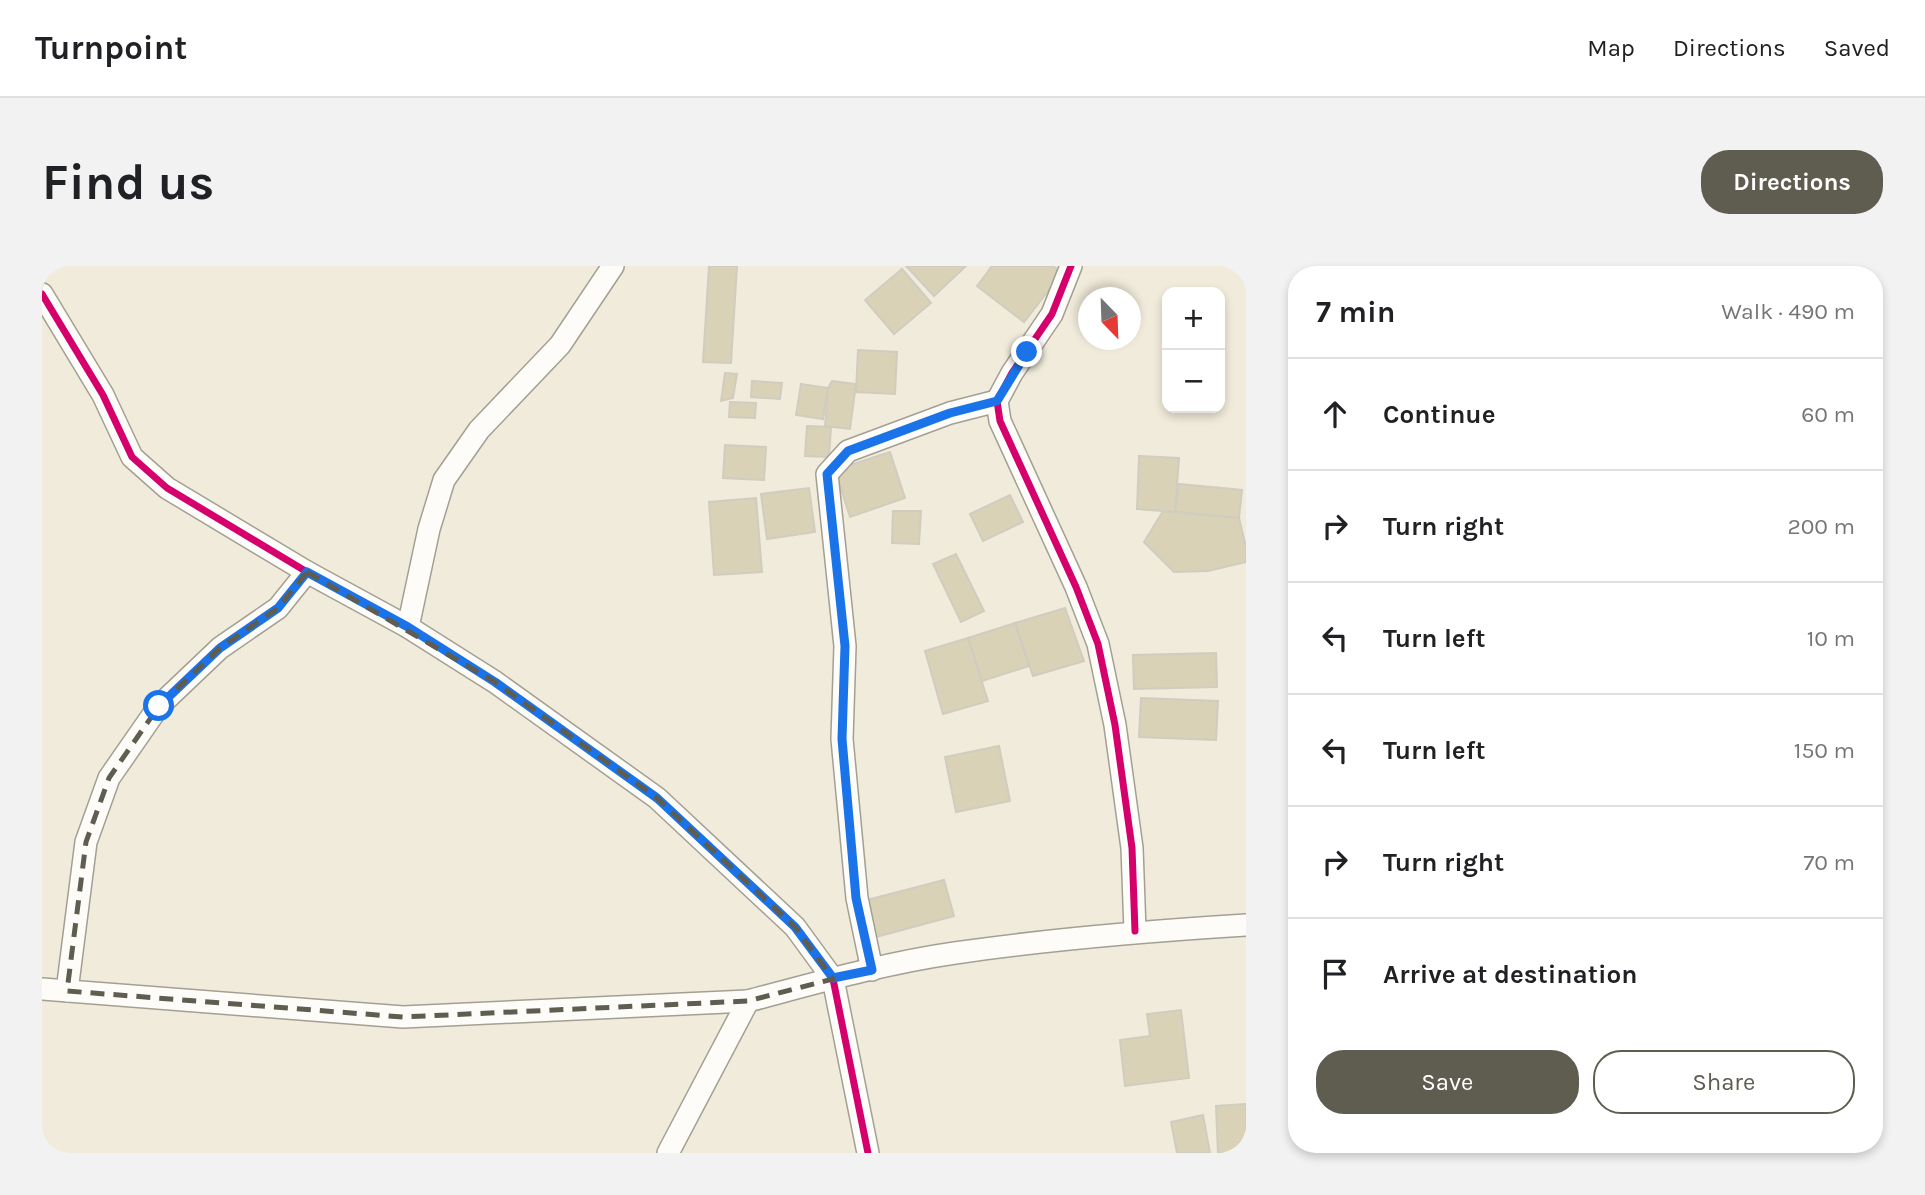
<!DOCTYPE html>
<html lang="en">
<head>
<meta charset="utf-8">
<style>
  :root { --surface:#fff; --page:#f2f2f2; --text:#202124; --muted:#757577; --line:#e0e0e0; --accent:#5f5c50 }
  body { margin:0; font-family:Karla,sans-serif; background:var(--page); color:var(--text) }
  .controls { position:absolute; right:21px; top:21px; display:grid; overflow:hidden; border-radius:14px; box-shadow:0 4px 10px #0003 }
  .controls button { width:63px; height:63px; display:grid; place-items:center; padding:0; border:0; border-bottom:2px solid var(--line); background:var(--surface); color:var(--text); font:35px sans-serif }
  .compass { position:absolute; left:1036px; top:21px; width:63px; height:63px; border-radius:50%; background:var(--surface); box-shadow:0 4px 10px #0003; rotate:157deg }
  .stop { position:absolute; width:21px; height:21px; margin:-16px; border:5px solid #1a73e8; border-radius:50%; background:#fff }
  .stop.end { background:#1a73e8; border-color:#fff; box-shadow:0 2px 7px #0008 }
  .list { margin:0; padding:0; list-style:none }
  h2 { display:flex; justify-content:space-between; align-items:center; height:91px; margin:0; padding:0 28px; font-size:30px }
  h2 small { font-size:23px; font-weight:400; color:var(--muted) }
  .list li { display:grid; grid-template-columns:46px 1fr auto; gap:21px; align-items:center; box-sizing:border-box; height:112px; padding:0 28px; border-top:2px solid var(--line) }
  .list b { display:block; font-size:26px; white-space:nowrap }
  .list em { font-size:23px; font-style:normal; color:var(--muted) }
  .actions { display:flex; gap:14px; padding:21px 28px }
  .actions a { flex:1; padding:16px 0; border:2px solid var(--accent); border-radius:28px; text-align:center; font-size:24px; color:var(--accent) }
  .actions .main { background:var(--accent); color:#fff }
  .icon { flex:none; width:38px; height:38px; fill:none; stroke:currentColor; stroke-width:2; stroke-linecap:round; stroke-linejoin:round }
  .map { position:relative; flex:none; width:1204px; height:887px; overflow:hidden; border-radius:28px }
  header { display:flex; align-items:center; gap:42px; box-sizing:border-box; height:98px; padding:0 35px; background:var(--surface); border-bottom:2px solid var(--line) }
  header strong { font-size:33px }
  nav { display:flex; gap:38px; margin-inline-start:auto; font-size:24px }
  .intro { display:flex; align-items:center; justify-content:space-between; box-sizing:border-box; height:168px; padding:0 42px }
  h1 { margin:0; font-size:49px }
  .button { padding:18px 32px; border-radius:28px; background:var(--accent); color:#fff; font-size:24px; font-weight:700 }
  main { display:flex; gap:42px; padding:0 42px }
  aside { flex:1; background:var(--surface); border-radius:28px; box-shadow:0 4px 10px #0003 }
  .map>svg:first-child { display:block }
  .building { fill:#d9d2b7; stroke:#d0ccbf; stroke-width:2 }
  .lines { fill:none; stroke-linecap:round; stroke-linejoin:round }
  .street-casing { stroke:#a3a093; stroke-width:24 }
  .street { stroke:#fdfcf9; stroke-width:21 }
  .cycleway-casing { stroke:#fff; stroke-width:11 }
  .cycleway { stroke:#d6006c; stroke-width:7 }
  .route { stroke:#1a73e8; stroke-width:9 }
  .marked { fill:none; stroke:#5f5c50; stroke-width:5; stroke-dasharray:14 9; stroke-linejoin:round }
</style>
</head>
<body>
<header>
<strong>Turnpoint</strong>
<nav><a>Map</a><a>Directions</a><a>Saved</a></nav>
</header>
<div class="intro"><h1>Find us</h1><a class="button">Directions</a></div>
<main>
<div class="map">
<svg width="1204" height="887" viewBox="0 0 1204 887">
  <rect width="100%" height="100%" fill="#f0ebda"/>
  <!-- building -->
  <g class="building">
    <path d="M667 0H695L689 97 661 96Z"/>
    <path d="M864 0H924L892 30Z"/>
    <path d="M950 0H1011L1020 7 982 56 935 20Z"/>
    <path d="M860 3 889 37 852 68 823 34Z"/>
    <path d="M816 84 855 86 853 128 814 126Z"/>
    <path d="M683 107 695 108 691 132 679 135Z"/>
    <path d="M710 115 740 117 738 133 709 131Z"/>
    <path d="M790 115 814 118 808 163 783 160 786 122Z"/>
    <path d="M759 118 786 122 781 153 754 149Z"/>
    <path d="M688 136 714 137 713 152 687 151Z"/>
    <path d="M765 160 789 161 787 191 763 190Z"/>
    <path d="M683 179 724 181 722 214 681 212Z"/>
    <path d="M848 186 863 232 808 251 793 204Z"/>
    <path d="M1097 190 1137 192 1133 246 1095 243Z"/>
    <path d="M1137 218 1200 224 1197 252 1133 246Z"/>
    <path d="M767 222 773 266 725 273 719 228Z"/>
    <path d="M968 229 981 256 941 275 928 248Z"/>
    <path d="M714 232 720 306 672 309 667 236Z"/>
    <path d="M851 245H879L877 278 850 277Z"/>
    <path d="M1121 245 1197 252 1204 281V296L1166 305 1132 306 1102 276Z"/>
    <path d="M914 288 942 345 919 356 891 298Z"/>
    <path d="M1023 342 1042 395 991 410 973 357Z"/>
    <path d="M973 357 987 400 940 415 926 372Z"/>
    <path d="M926 372 946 435 901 448 883 385Z"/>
    <path d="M1174 387 1175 421 1092 423 1091 389Z"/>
    <path d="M1099 432 1176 435 1174 474 1097 471Z"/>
    <path d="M957 480 968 535 914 546 903 491Z"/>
    <path d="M902 614 912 650 834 671 825 634Z"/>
    <path d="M1139 744 1147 812 1083 820 1078 774 1108 770 1105 748Z"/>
    <path d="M1204 838V887H1176L1174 840Z"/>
    <path d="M1161 849 1168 887H1135L1129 856Z"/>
  </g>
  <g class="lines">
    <defs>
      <g id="street">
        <path d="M1029 0 1010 48 970 107 955 135 958 155 1034 321 1056 378 1073 459 1090 582 1093 665"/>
        <path d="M0 28 61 129 90 191 125 222 265 306 366 361 453 416 615 532 753 661 791 713 826 887"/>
        <path d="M366 361 387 263 402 214 437 164 518 79 571 0"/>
        <path d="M830 704 815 632 800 473 803 380 785 208 806 185 908 147 955 135"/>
        <path d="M0 723 361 751 706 735"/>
        <path d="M25 725 44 576 67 512 117 440 178 382 236 342 265 306"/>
        <path d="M626 887 706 735C774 717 843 697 913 687 1009 673 1107 665 1204 659"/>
      </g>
    </defs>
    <!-- street casing -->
    <use href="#street" class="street-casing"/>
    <!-- street -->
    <use href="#street" class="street"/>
    <defs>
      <g id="cycleway">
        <path d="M1029 0 1010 48 970 107 955 135 958 155 1034 321 1056 378 1073 459 1090 582 1093 665"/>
        <path d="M0 28 61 129 90 191 125 222 265 306 366 361 453 416 615 532 753 661 791 713 826 887"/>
      </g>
    </defs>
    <!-- cycleway casing -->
    <use href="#cycleway" class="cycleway-casing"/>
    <!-- cycleway -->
    <use href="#cycleway" class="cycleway"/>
  </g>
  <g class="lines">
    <!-- route -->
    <path class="route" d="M117 440 178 382 236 342 265 306 366 361 453 416 615 532 753 661 791 712 830 704 814 632 800 473 803 380 785 208 806 185 908 147 955 135 985 86"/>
  </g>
  <!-- marked area -->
  <path class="marked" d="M265 306 453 416 615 532 753 661 791 713 706 735 361 751 25 725 44 576 67 512 117 440 178 382 236 342Z"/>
</svg>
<div class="controls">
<button>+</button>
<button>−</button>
</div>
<svg class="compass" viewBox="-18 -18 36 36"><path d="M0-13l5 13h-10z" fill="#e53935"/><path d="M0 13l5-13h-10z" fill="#757577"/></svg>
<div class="stop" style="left:117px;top:440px"></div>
<div class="stop end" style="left:985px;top:86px"></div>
</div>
<aside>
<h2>7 min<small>Walk · 490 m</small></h2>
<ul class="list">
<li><svg class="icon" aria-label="ahead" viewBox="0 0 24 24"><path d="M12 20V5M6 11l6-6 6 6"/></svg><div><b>Continue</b></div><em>60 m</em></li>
<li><svg class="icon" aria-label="right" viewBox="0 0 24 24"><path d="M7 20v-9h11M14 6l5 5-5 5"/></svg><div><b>Turn right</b></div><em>200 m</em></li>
<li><svg class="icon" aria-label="left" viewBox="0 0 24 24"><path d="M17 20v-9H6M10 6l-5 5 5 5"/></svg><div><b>Turn left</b></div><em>10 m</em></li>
<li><svg class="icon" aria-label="left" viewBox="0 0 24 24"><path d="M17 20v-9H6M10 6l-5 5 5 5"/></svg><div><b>Turn left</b></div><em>150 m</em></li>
<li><svg class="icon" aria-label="right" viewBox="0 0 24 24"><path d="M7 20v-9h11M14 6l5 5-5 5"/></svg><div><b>Turn right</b></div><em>70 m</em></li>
<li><svg class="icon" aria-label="arrive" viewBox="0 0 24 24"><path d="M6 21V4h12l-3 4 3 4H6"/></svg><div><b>Arrive at destination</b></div></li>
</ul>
<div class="actions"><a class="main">Save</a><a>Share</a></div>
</aside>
</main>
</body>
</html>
